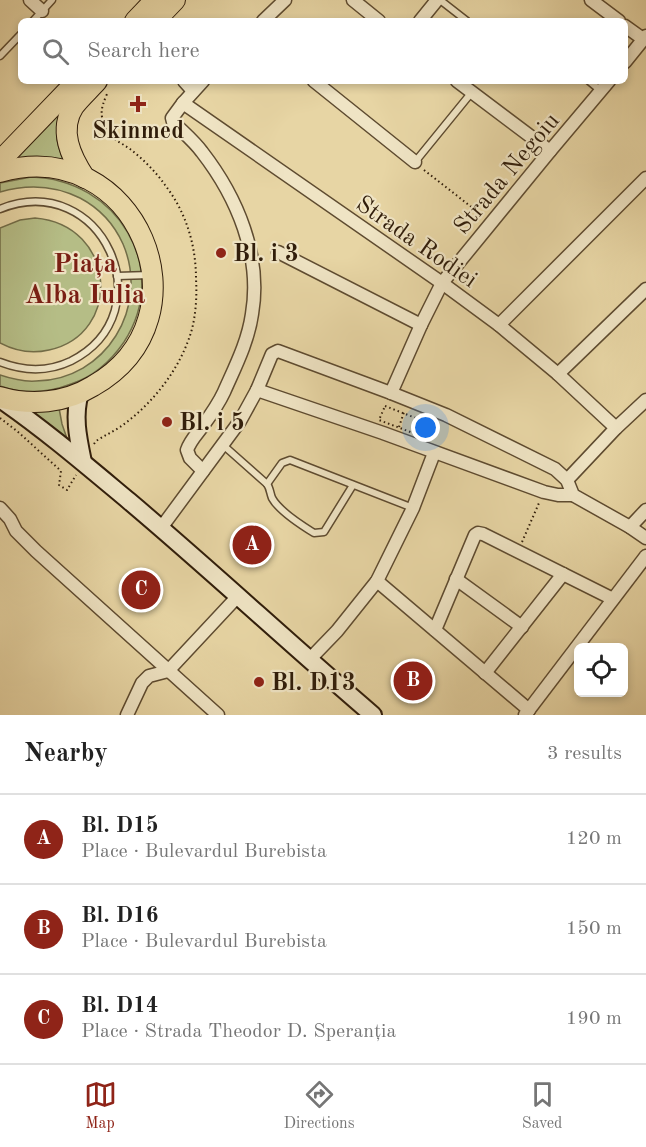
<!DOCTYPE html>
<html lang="en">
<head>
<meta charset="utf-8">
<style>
  :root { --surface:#fff; --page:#f2f2f2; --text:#222; --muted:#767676; --line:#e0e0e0; --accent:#8f2418 }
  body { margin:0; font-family:"Old Standard TT",serif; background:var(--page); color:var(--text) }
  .controls { position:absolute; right:18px; bottom:18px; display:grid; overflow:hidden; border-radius:9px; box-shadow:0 3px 9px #0003 }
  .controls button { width:54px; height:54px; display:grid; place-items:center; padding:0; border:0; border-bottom:2px solid var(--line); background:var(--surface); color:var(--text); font:30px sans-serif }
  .you { position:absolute; left:426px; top:428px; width:21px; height:21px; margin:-15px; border:4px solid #fff; border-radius:50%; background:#1a73e8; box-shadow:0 0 0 9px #1a73e833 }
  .badge { display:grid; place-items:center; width:39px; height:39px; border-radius:50%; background:var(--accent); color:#fff; font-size:20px; font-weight:700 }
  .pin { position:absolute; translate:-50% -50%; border:3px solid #fff; box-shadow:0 2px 6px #0006 }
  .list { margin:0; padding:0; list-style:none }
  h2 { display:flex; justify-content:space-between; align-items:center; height:78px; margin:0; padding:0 24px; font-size:26px }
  h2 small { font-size:20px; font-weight:400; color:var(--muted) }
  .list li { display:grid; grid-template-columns:39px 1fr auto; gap:18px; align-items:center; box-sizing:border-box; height:90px; padding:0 24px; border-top:2px solid var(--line) }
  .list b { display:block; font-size:22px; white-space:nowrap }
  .list p { margin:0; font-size:20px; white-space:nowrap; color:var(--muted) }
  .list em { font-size:20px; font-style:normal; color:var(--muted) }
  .icon { flex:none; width:33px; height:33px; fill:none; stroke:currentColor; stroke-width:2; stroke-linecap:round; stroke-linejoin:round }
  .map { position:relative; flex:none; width:646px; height:715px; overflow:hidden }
  .search { position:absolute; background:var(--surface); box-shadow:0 3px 9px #0003; left:18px; right:18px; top:18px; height:66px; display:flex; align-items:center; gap:15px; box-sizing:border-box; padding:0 21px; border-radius:9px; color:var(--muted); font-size:22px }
  .sheet { height:348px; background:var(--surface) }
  nav { display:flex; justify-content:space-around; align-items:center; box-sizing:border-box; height:84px; border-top:2px solid var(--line); background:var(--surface); font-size:16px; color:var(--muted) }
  nav a { display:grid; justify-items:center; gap:3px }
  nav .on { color:var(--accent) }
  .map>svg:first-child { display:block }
  .green { fill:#b5bd86; stroke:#726d48; stroke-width:1.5 }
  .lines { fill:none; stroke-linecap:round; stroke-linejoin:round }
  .lane-casing { stroke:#5e4b30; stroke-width:9 }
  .street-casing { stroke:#5e4b30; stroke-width:15 }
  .secondary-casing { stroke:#301d0a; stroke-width:20 }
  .primary-casing { stroke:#301d0a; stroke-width:22 }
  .path { stroke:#301d0a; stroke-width:2; stroke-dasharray:1.5 3; stroke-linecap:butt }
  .lane { stroke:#efe4c4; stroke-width:6 }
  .street { stroke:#efe4c4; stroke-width:12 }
  .secondary { stroke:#efe4c4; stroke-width:16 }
  .primary { stroke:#e7d5a4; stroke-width:20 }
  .poi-dot { fill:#8f2418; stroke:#efe4c4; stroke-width:2 }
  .labels { text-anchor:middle; stroke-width:4.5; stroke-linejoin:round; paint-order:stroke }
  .poi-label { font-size:24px; font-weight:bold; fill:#301d0a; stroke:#efe4c4; text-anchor:start }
  .street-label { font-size:24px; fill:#301d0a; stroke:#efe4c4 }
  .quarter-label { font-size:27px; font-weight:bold; fill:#7a1f14; stroke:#efe4c4 }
</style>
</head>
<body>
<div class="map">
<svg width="646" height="715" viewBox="0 0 646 715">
  <rect width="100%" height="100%" fill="#e7d5a4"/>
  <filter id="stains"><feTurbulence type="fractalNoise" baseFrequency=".00333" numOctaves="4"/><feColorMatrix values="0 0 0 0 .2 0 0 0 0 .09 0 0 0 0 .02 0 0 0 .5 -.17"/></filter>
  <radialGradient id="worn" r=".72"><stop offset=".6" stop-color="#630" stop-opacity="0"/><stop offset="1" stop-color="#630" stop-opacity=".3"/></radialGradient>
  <!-- green -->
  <g class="green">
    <path d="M56 114 60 116C54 133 57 147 65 163L39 159 14 158Z"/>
    <path d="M31 177C117 179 172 268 124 342 111 361 93 377 71 384 48 393 23 394 0 386V375C12 379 23 382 36 381 106 380 150 307 123 244 114 224 99 208 80 198 54 185 27 184 0 192V183Z"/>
    <path d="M35 218C117 225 123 334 49 350 32 354 15 351 0 343V228L20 220Z"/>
    <path d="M59 408 62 424 71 450 26 410Z"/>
  </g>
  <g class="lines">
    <defs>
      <g id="lane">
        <path d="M440 0 467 21"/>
        <path d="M33 21 52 0"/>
        <path d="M0 56 21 34"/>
        <path d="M589 81 601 91"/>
        <path d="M415 162 472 92"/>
        <path d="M0 209C102 168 167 312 71 361 48 372 23 371 0 362"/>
        <path d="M117 276 150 275"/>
        <path d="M223 445 267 484C270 488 270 493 272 498 279 511 301 525 314 533L324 532 353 485"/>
        <path d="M267 484 282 463 290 460 413 508"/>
      </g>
      <g id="street">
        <path d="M30 0 42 11"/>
        <path d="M353 0 379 21"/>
        <path d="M591 0 619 21"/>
        <path d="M263 21 285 0"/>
        <path d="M420 21 437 0"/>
        <path d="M625 26 643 39"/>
        <path d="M625 62 646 36"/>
        <path d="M184 81 193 91"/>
        <path d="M203 81 183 103 172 118 173 122C183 132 194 141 202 152 237 197 262 256 252 314 248 342 235 367 224 392 218 405 210 416 202 427 196 435 190 441 187 450L190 458 203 471"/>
        <path d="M314 81 415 162"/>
        <path d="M457 81 550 151"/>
        <path d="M183 103 442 283 499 325 558 374 616 428"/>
        <path d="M278 252 421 325"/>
        <path d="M499 325 646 178"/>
        <path d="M558 374 646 289"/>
        <path d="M257 390 383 433 544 492 558 495H573"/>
        <path d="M391 393 421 325 442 283 550 151 609 81"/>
        <path d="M567 480 616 428 646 400"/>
        <path d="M0 508 10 519 16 531 36 551 218 715"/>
        <path d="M630 527 646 510"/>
        <path d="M161 528 240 421 257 390 272 354 278 351 391 393 446 415 555 469 567 480 573 495 630 527 646 538"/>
        <path d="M456 579 522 627"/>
        <path d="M377 581 529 710"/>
        <path d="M435 630 475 535 478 533 483 534 613 599"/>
        <path d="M309 660 337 631 377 581 413 508 434 453"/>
        <path d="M485 673 563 574"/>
        <path d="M127 715 142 683 149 676 168 671 238 596"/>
        <path d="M525 715 646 556"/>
      </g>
      <g id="secondary">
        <path d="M80 393C73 416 78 438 83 462"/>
        <path d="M0 399C45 430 87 466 129 501 212 571 291 645 373 715"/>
      </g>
      <g id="primary">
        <path d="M135 21 155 0"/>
        <path d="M155 21 175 0"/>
        <path d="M0 161 77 81"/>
        <path d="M0 172C135 133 214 317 93 386 65 403 31 406 0 397"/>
        <path d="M85 178C71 157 58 130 74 106 81 97 90 89 97 81"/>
      </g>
    </defs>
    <!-- lane casing -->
    <use href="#lane" class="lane-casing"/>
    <!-- street casing -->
    <use href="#street" class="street-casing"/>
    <!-- secondary casing -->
    <use href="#secondary" class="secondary-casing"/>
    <!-- primary casing -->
    <use href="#primary" class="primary-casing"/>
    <!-- path -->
    <g class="path">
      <path d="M424 170 483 216"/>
      <path d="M385 406 431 424 426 438 379 420Z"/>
      <path d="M0 418 17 431 61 471 59 485 67 490 76 475"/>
      <path d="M399 427 404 412"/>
      <path d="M413 431 417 420"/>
      <path d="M94 444 96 441C104 436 112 432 120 427 153 404 181 368 192 329 196 313 197 295 196 279 196 245 186 212 165 185 156 172 143 159 130 149 122 143 114 141 109 132 99 117 100 110 107 94"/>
      <path d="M522 542 539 503"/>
    </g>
    <!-- lane -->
    <use href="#lane" class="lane"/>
    <!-- street -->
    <use href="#street" class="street"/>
    <!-- secondary -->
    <use href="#secondary" class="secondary"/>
    <!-- primary -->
    <use href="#primary" class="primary"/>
  </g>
  <!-- markers -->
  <g class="poi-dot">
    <path d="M135 95h6v6h6v6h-6v6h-6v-6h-6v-6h6z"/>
    <circle cx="221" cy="253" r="6"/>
    <circle cx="167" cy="422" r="6"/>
    <circle cx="259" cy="682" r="6"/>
  </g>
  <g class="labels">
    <!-- poi labels -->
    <g class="poi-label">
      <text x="138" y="138" text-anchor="middle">Skinmed</text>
      <text x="233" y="261">Bl. i 3</text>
      <text x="179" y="430">Bl. i 5</text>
      <text x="271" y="690">Bl. D13</text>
    </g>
    <!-- street labels -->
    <g class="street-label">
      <text transform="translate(506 173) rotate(-50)" y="8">Strada Negoiu</text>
      <text transform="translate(417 241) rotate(35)" y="8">Strada Rodiei</text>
    </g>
    <!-- quarter labels -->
    <g class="quarter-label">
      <text x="85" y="272">Piața<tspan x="85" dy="31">Alba Iulia</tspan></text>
    </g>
  </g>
  <rect width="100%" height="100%" filter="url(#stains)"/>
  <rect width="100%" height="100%" fill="url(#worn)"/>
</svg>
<div class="controls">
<button><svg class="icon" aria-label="locate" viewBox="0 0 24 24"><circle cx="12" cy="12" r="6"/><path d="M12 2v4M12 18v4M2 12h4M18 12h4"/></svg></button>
</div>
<div class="you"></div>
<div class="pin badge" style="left:252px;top:545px">A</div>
<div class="pin badge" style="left:413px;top:681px">B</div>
<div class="pin badge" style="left:141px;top:590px">C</div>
<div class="search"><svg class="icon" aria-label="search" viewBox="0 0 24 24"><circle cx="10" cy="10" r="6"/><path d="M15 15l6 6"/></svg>Search here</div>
</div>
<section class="sheet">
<h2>Nearby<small>3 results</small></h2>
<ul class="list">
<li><span class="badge">A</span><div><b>Bl. D15</b><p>Place · Bulevardul Burebista</p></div><em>120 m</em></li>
<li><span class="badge">B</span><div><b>Bl. D16</b><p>Place · Bulevardul Burebista</p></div><em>150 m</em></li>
<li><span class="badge">C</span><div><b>Bl. D14</b><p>Place · Strada Theodor D. Speranția</p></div><em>190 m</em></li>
</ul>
</section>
<nav>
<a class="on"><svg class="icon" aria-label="map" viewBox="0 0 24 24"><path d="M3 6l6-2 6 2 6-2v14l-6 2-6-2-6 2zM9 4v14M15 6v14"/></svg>Map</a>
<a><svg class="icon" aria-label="directions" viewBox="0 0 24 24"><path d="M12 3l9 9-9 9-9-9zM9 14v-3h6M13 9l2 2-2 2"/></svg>Directions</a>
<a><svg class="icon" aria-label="saved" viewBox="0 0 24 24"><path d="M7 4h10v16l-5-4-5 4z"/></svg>Saved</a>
</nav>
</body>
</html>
